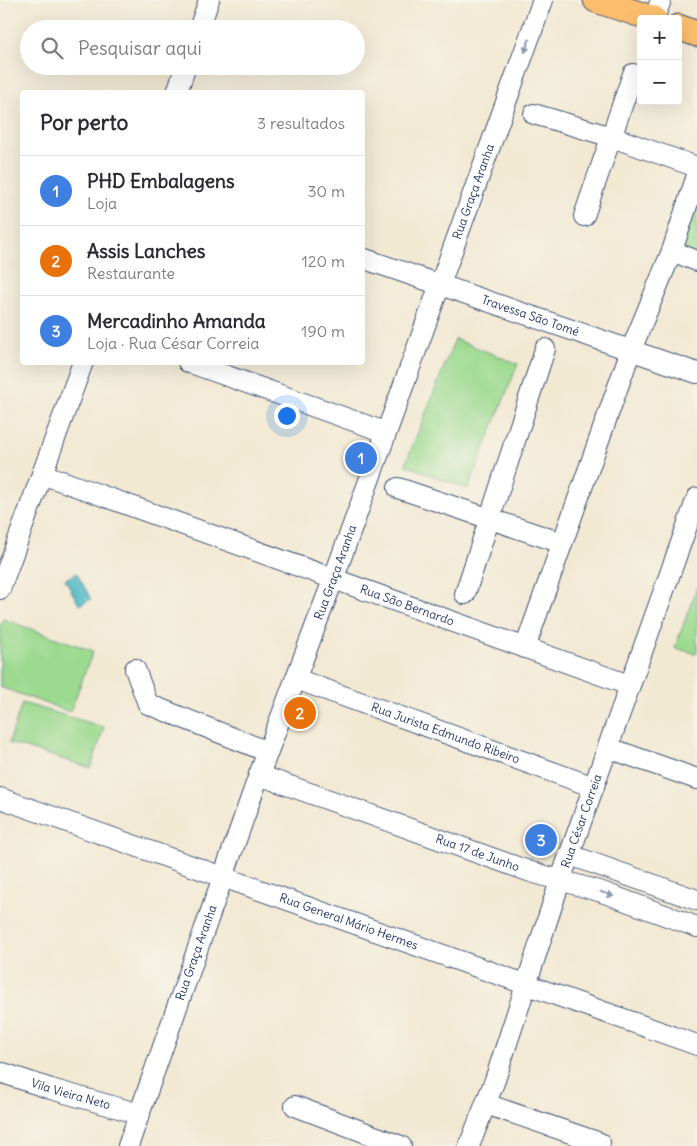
<!DOCTYPE html>
<html lang="pt">
<head>
<meta charset="utf-8">
<style>
  :root { --surface:#fff; --page:#f2f2f3; --text:#2b2b33; --muted:#7c7c81; --line:#e1e1e2; --accent:#db2777 }
  body { margin:0; font-family:Delius,sans-serif; background:var(--page); color:var(--text) }
  .controls { position:absolute; right:15px; top:15px; display:grid; overflow:hidden; border-radius:5px; box-shadow:0 5px 20px #0002 }
  .controls button { width:45px; height:45px; display:grid; place-items:center; padding:0; border:0; border-bottom:1px solid var(--line); background:var(--surface); color:var(--text); font:25px sans-serif }
  .you { position:absolute; left:286px; top:415px; width:18px; height:18px; margin:-12px; border:4px solid #fff; border-radius:50%; background:#1a73e8; box-shadow:0 0 0 8px #1a73e833 }
  .badge { display:grid; place-items:center; width:32px; height:32px; border-radius:50%; background:var(--accent); color:#fff; font-size:16px; font-weight:700 }
  .pin { position:absolute; translate:-50% -50%; border:2px solid #fff; box-shadow:0 1px 5px #0006 }
  .list { margin:0; padding:0; list-style:none }
  h2 { display:flex; justify-content:space-between; align-items:center; height:65px; margin:0; padding:0 20px; font-size:21px }
  h2 small { font-size:16px; font-weight:400; color:var(--muted) }
  .list li { display:grid; grid-template-columns:32px 1fr auto; gap:15px; align-items:center; box-sizing:border-box; height:70px; padding:0 20px; border-top:1px solid var(--line) }
  .list b { display:block; font-size:19px; white-space:nowrap }
  .list p { margin:0; font-size:16px; white-space:nowrap; color:var(--muted) }
  .list em { font-size:16px; font-style:normal; color:var(--muted) }
  .icon { flex:none; width:28px; height:28px; fill:none; stroke:currentColor; stroke-width:2; stroke-linecap:round; stroke-linejoin:round }
  .map { position:relative; flex:none; width:697px; height:1146px; overflow:hidden }
  .search { position:absolute; background:var(--surface); box-shadow:0 5px 20px #0002; left:20px; top:20px; width:345px; height:55px; display:flex; align-items:center; gap:12px; box-sizing:border-box; padding:0 18px; border-radius:28px; color:var(--muted); font-size:19px }
  .panel { position:absolute; background:var(--surface); box-shadow:0 5px 20px #0002; left:20px; top:90px; width:345px; height:275px; border-radius:5px }
  .map>svg:first-child { display:block }
  .green { fill:#9cda90; stroke:#5c8477 }
  .water { fill:#47b5c3; stroke:#317290 }
  .lines { fill:none; stroke-linecap:round; stroke-linejoin:round }
  .minor-casing { stroke:#3b4b70; stroke-width:22 }
  .major-casing { stroke:#3b4b70; stroke-width:27 }
  .minor { stroke:#fff; stroke-width:20 }
  .major { stroke:#fabe6d; stroke-width:25 }
  .oneway { fill:#8d97ae }
  .labels { text-anchor:middle; stroke-width:4; stroke-linejoin:round; paint-order:stroke }
  .street-label { font-size:12px; fill:#1b2f5e; stroke:#f7f3e8 }
</style>
</head>
<body>
<div class="map">
<svg width="697" height="1146" viewBox="0 0 697 1146">
  <rect width="100%" height="100%" fill="#f7f3e8"/>
  <filter id="ink" filterUnits="userSpaceOnUse"><feTurbulence type="fractalNoise" baseFrequency=".02" numOctaves="2"/><feDisplacementMap in="SourceGraphic" scale="10" xChannelSelector="R" yChannelSelector="G"/><feConvolveMatrix kernelMatrix="1 2 1 2 8 2 1 2 1" color-interpolation-filters="sRGB"/></filter>
  <filter id="wash" filterUnits="userSpaceOnUse"><feTurbulence type="fractalNoise" baseFrequency=".0096" numOctaves="4" result="noise"/><feDisplacementMap in="SourceGraphic" scale="20" xChannelSelector="R" yChannelSelector="G"/><feGaussianBlur stdDeviation="1.12" result="paint"/><feColorMatrix in="noise" values="0 0 0 0 0 0 0 0 0 0 0 0 0 0 0 0 0 1.4 0 .05"/><feComposite in="paint" operator="in"/></filter>
  <g filter="url(#wash)">
    <rect width="100%" height="100%" fill="#f2e9d3"/>
    <!-- green -->
    <g class="green">
      <path d="M697 204V258L680 252Z"/>
      <path d="M455 339 518 364 468 489 405 465Z"/>
      <path d="M697 587V654L675 648Z"/>
      <path d="M3 619 93 651 70 712 0 687V627Z"/>
      <path d="M22 703 104 727 91 768 9 743Z"/>
    </g>
    <!-- water -->
    <path class="water" d="M77 573 91 599 79 605 65 579Z"/>
  </g>
  <g filter="url(#ink)">
    <g class="lines">
      <defs>
        <g id="minor">
          <path d="M654 19 661 0"/>
          <path d="M199 29 209 0"/>
          <path d="M177 92 186 66"/>
          <path d="M534 114 612 137 697 167"/>
          <path d="M584 216 633 74"/>
          <path d="M672 251 697 261"/>
          <path id="s1" d="M362 258 697 373"/>
          <path d="M188 362 385 432"/>
          <path id="s2" d="M42 474 629 685"/>
          <path d="M398 488 562 543"/>
          <path d="M0 589 83 362"/>
          <path d="M465 594 545 349"/>
          <path d="M525 648 631 350 672 251 697 175"/>
          <path d="M135 669 148 704 268 752"/>
          <path id="s3" d="M296 679 594 787"/>
          <path d="M609 748 697 779"/>
          <path id="s4" d="M259 775 531 872 602 892 697 927"/>
          <path id="s5" d="M0 798 697 1045"/>
          <path d="M570 855 697 900"/>
          <path id="s6" d="M3 1073 51 1089 140 1114"/>
          <path d="M486 1104 600 1143"/>
          <path d="M295 1106 401 1146"/>
          <path id="s7" d="M128 1146 259 775 333 580 543 0"/>
          <path id="s8" d="M469 1146 495 1080 560 881 697 498"/>
        </g>
        <g id="major">
          <path d="M596 0 654 19"/>
          <path d="M678 27 697 34"/>
        </g>
      </defs>
      <!-- minor casing -->
      <use href="#minor" class="minor-casing"/>
      <!-- major casing -->
      <use href="#major" class="major-casing"/>
      <!-- minor -->
      <use href="#minor" class="minor"/>
      <!-- major -->
      <use href="#major" class="major"/>
    </g>
    <!-- one-way arrows -->
    <defs><path id="oneway-solid" d="M-6-.8H1V-3.2L6.5 0L1 3.2V.8H-6Z" transform="scale(1.25)"/></defs>
    <g class="oneway">
      <use href="#oneway-solid" transform="translate(527 46) rotate(110)"/>
      <use href="#oneway-solid" transform="translate(607 894) rotate(19)"/>
    </g>
  </g>
  <g class="labels">
    <!-- street labels -->
    <g class="street-label">
      <text dy="4" stroke="none"><textPath href="#s7" startOffset="1015">Rua Graça Aranha</textPath></text>
      <text dy="4" stroke="none"><textPath href="#s1" startOffset="178">Travessa São Tomé</textPath></text>
      <text dy="4" stroke="none"><textPath href="#s7" startOffset="610">Rua Graça Aranha</textPath></text>
      <text dy="4" stroke="none"><textPath href="#s2" startOffset="388">Rua São Bernardo</textPath></text>
      <text dy="4" stroke="none"><textPath href="#s3" startOffset="159">Rua Jurista Edmundo Ribeiro</textPath></text>
      <text dy="4" stroke="none"><textPath href="#s8" startOffset="344">Rua César Correia</textPath></text>
      <text dy="4" stroke="none"><textPath href="#s4" startOffset="232">Rua 17 de Junho</textPath></text>
      <text dy="4" stroke="none"><textPath href="#s5" startOffset="370">Rua General Mário Hermes</textPath></text>
      <text dy="4" stroke="none"><textPath href="#s7" startOffset="205">Rua Graça Aranha</textPath></text>
      <text dy="4" stroke="none"><textPath href="#s6" startOffset="71">Vila Vieira Neto</textPath></text>
    </g>
  </g>
</svg>
<div class="controls">
<button>+</button>
<button>−</button>
</div>
<div class="you"></div>
<div class="pin badge" style="left:361px;top:458px;background:#3f7fe0">1</div>
<div class="pin badge" style="left:300px;top:713px;background:#e8710a">2</div>
<div class="pin badge" style="left:541px;top:840px;background:#3f7fe0">3</div>
<div class="search"><svg class="icon" aria-label="search" viewBox="0 0 24 24"><circle cx="10" cy="10" r="6"/><path d="M15 15l6 6"/></svg>Pesquisar aqui</div>
<section class="panel">
<h2>Por perto<small>3 resultados</small></h2>
<ul class="list">
<li><span class="badge" style="background:#3f7fe0">1</span><div><b>PHD Embalagens</b><p>Loja</p></div><em>30 m</em></li>
<li><span class="badge" style="background:#e8710a">2</span><div><b>Assis Lanches</b><p>Restaurante</p></div><em>120 m</em></li>
<li><span class="badge" style="background:#3f7fe0">3</span><div><b>Mercadinho Amanda</b><p>Loja · Rua César Correia</p></div><em>190 m</em></li>
</ul>
</section>
</div>
</body>
</html>
